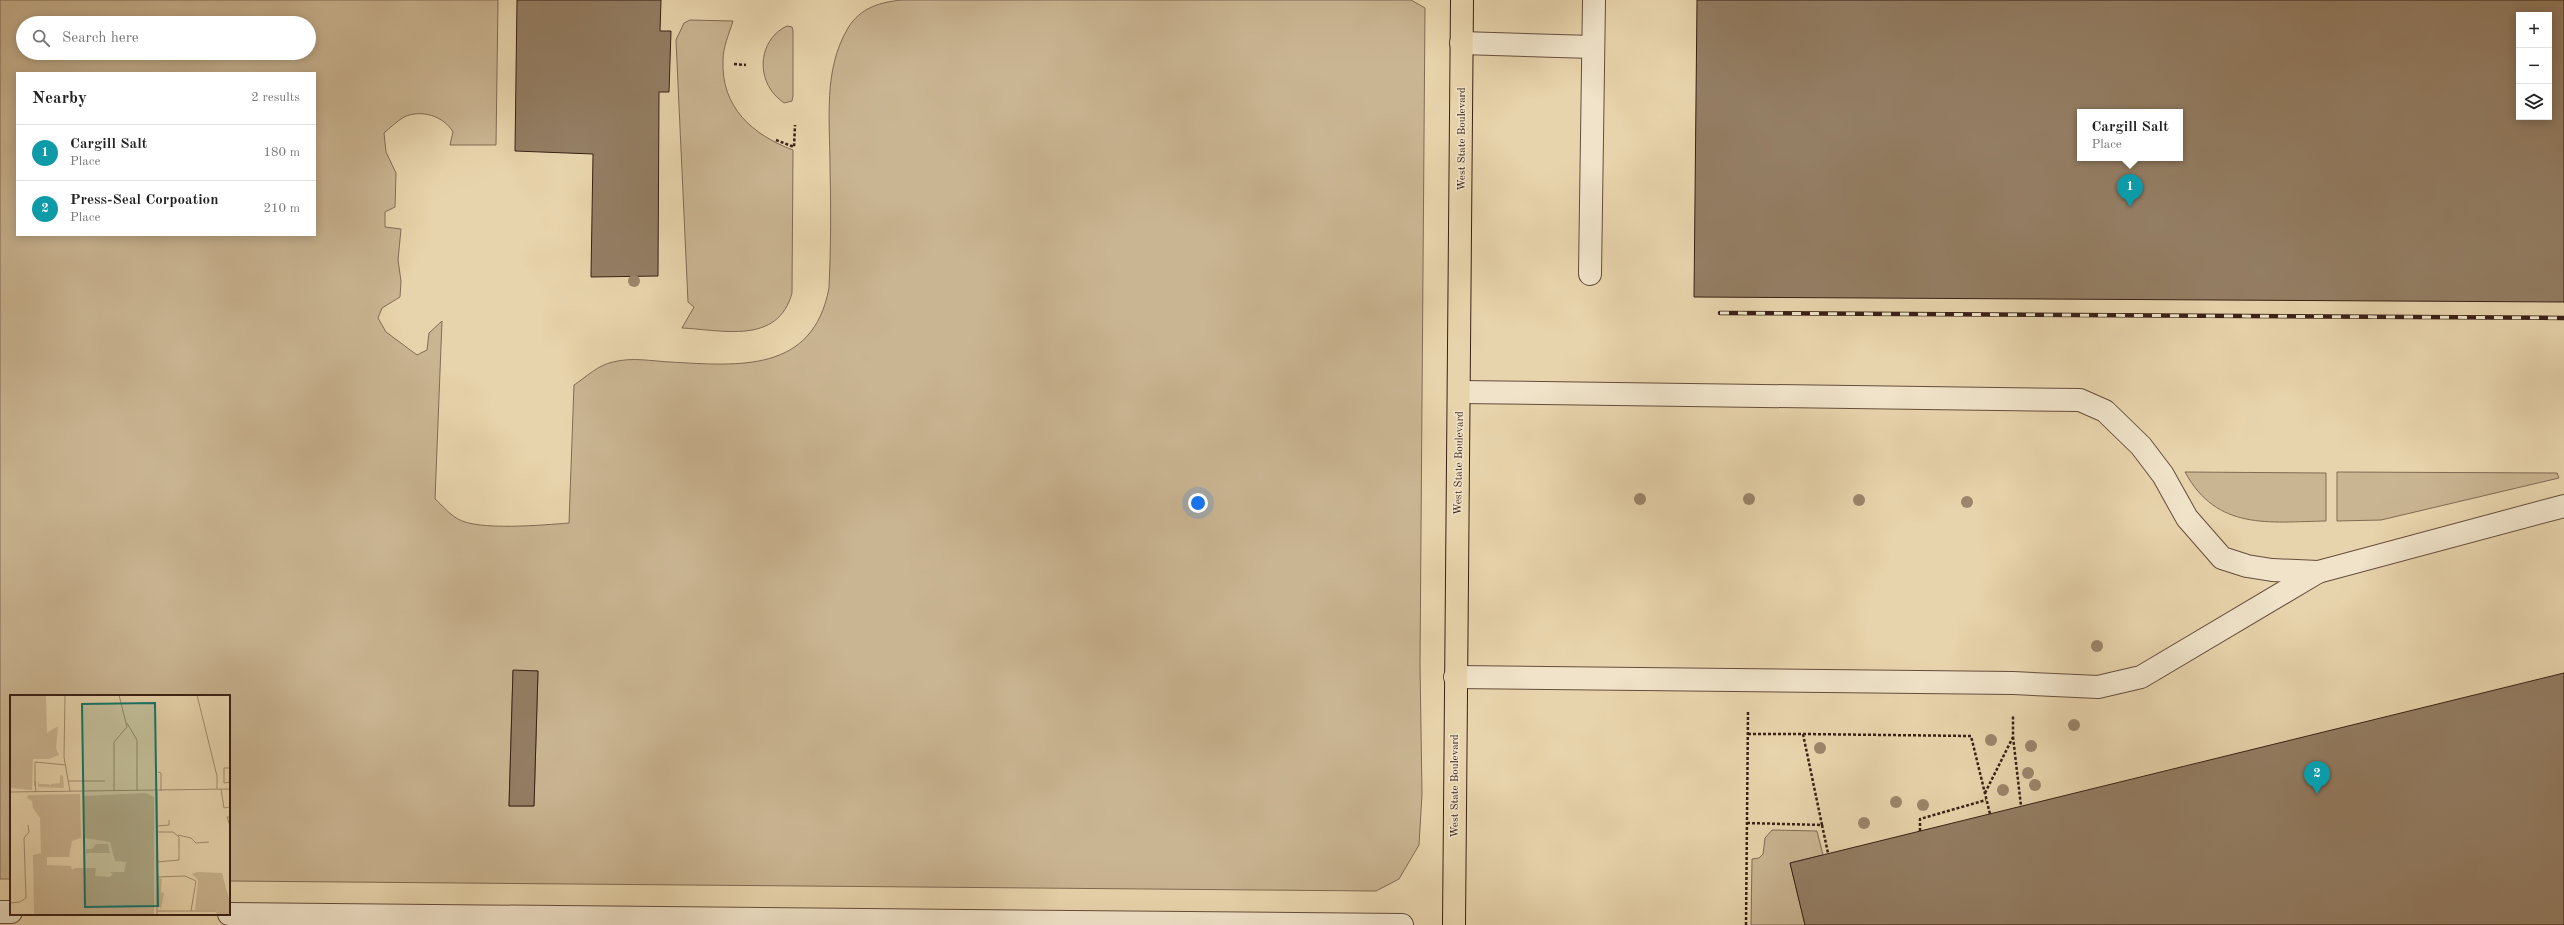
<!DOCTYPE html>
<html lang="en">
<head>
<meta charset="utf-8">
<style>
  :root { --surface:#fff; --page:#f6f6f6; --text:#222; --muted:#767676; --line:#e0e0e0; --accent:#1a73e8 }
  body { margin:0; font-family:"Old Standard TT",serif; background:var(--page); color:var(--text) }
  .controls { position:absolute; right:12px; top:12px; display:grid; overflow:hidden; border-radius:0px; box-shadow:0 2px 10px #0003 }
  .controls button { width:36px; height:36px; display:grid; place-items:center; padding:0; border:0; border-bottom:1px solid var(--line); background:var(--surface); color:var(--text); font:20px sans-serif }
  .you { position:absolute; left:1198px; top:503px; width:14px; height:14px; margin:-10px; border:3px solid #fff; border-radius:50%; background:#1a73e8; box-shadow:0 0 0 6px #1a73e833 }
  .badge { display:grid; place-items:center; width:26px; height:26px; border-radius:50%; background:var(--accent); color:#fff; font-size:13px; font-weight:700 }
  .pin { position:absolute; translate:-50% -33px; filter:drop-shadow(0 1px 2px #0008) }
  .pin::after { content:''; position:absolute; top:21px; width:14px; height:12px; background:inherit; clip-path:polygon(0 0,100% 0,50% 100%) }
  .popup { position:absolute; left:2077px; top:109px; width:106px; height:52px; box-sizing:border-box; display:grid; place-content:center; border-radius:0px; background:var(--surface); filter:drop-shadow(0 1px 3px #0005); font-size:13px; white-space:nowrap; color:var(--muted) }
  .popup b { font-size:15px; color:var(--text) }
  .popup::after { content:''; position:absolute; left:50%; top:100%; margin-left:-8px; border:8px solid transparent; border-top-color:var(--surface) }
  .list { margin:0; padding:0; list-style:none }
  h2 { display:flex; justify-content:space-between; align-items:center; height:52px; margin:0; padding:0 16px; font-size:17px }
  h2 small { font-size:13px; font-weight:400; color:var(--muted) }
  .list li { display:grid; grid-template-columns:26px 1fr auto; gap:12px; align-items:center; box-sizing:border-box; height:56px; padding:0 16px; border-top:1px solid var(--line) }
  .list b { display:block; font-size:15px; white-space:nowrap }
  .list p { margin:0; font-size:13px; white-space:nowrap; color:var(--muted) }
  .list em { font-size:13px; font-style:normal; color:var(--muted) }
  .icon { flex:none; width:22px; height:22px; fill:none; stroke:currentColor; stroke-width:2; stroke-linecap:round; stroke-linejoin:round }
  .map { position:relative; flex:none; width:2564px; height:925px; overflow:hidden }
  .search { position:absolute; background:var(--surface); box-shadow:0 2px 10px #0003; left:16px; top:16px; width:300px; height:44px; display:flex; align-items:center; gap:10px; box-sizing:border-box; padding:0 14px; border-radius:22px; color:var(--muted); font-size:15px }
  .panel { position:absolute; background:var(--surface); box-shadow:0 2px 10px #0003; left:16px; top:72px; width:300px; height:164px; border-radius:0px }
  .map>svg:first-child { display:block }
  .green { fill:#cab592; stroke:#826a54; fill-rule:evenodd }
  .building { fill:#947e64; stroke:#392016; fill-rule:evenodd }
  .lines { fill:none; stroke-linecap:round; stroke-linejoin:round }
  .minor-casing { stroke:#654d3c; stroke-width:24 }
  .major-casing { stroke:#392016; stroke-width:24 }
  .path { stroke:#392016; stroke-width:2.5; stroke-dasharray:3 2; stroke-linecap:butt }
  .minor { stroke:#f0e3c9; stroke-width:22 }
  .major { stroke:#e8d4ac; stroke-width:22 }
  .rail-casing { stroke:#392016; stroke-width:4.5 }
  .rail { stroke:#f0e3c9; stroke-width:3; stroke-dasharray:9; stroke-linecap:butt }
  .tree { fill:#9c856b }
  .labels { text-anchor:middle; stroke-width:3; stroke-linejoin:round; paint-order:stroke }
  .street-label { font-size:11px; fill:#392016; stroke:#f0e3c9 }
  .inset-road { fill:none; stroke:#a28c70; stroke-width:1 }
  .view { fill:#0f766e; fill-opacity:0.15; stroke:#0f766e; stroke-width:2 }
  .inset-edge { fill:none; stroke:#392016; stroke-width:2 }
</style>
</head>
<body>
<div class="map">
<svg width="2564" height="925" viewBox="0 0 2564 925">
  <rect width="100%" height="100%" fill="#e8d4ac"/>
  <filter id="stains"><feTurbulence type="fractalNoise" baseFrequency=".005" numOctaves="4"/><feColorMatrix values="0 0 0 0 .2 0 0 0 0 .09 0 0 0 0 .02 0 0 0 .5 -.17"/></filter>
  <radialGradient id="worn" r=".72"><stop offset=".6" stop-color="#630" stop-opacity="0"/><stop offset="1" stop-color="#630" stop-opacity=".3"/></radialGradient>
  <!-- green -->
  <g class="green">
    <path d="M0 0H498L496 145H450L453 132C444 116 421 109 404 117 397 121 390 128 384 133L386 152 396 173 395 207 385 212V227L401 229 398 260 401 281 400 297 382 308 378 318 386 332 417 355 427 350 429 333 442 321 435 499C442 505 450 515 458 519 478 531 544 525 569 523L574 385C586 377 598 365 613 362 632 357 651 361 670 362 740 366 813 373 829 288 831 247 831 206 830 166 830 120 823 70 848 28 860 8 880 2 902 0H1411L1425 8 1420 664 1422 794 1419 845 1399 879 1376 891 229 881V696H11V879H0ZM23 23H309V53H23ZM17 73H315V235H17ZM513 671H538L534 806H509Z"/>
    <path d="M690 20 733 21C729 34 723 47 723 60 721 108 753 135 793 150L792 293C778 345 723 330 682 328L694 307 688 302 676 40 684 23Z"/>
    <path d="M787 26 792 27 793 30V96L792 101 784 103C779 99 774 95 771 90 756 68 763 37 787 26Z"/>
    <path d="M2185 472 2326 473V521C2269 522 2217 531 2185 472Z"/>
    <path d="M2337 472 2557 473 2559 478 2381 520 2337 521Z"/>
    <path d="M1772 830 1817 831 1823 855 1790 863 1805 925H1751L1752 859 1759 858 1763 854 1765 838Z"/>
  </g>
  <!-- building -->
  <g class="building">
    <path d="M517 0H661L660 31H671L669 92H659L658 276 591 277 593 154 515 151Z"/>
    <path d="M1697 0H2564V302L1694 297ZM2519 15H2549V117H2519ZM2080 112H2180V158H2080Z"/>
    <path d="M513 670 538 671 534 806H509Z"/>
    <path d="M2564 673V925H1805L1790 863Z"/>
  </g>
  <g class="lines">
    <defs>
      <g id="minor">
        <path d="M1461 43 1592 47"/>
        <path d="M1590 274 1594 0"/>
        <path d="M1459 392 2080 400 2105 411 2141 446 2163 475 2187 518 2222 558 2247 566 2272 570 2318 572 2564 506"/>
        <path d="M1455 677 2013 683 2098 687 2141 677 2318 572"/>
        <path d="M0 912H11"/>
        <path d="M229 914 1402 925"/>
      </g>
      <path id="major" d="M1454 925 1462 0"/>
    </defs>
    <!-- minor casing -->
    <use href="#minor" class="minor-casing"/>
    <!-- major casing -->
    <use href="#major" class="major-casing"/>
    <!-- path -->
    <g class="path">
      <path d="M734 64 746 65"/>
      <path d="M776 140 794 147 795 125"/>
      <path d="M1803 734 1971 736 1990 814"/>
      <path d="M2013 737 2021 806"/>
      <path d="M1985 793 2013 737V715"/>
      <path d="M1747 823 1822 825 1803 734H1748"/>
      <path d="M1822 825 1828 853"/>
      <path d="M1920 831V819L1986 800"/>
      <path d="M1746 925 1748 712"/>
    </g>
    <!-- minor -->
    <use href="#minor" class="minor"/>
    <!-- major -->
    <use href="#major" class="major"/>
    <defs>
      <path id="rail" d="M1720 313 2564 318"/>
    </defs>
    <!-- rail casing -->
    <use href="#rail" class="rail-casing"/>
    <!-- rail -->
    <use href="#rail" class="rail"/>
  </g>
  <!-- trees -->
  <g class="tree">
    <circle cx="634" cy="281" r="6"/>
    <circle cx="1640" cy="499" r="6"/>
    <circle cx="1749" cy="499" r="6"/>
    <circle cx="1859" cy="500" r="6"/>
    <circle cx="1967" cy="502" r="6"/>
    <circle cx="2097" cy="646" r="6"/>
    <circle cx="2074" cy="725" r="6"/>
    <circle cx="1991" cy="740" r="6"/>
    <circle cx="2031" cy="746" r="6"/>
    <circle cx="1820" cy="748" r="6"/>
    <circle cx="2028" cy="773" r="6"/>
    <circle cx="2035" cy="785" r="6"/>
    <circle cx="2003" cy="790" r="6"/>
    <circle cx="1896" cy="802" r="6"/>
    <circle cx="1923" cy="805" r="6"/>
    <circle cx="1864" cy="823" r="6"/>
  </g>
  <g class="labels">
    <!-- street labels -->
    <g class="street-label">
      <text transform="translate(1461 139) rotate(-90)" y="4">West State Boulevard</text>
      <text transform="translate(1458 463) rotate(-89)" y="4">West State Boulevard</text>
      <text transform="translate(1454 786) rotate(-90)" y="4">West State Boulevard</text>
    </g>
  </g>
  <!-- overview -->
  <g transform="translate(10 695)">
    <rect width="220" height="220" fill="#e8d4ac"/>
    <path d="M0 0H36L37 38 48 31 46 53 49 60 39 64H23L22 95 0 93ZM50 80 53 81 54 93 28 92V86L29 89H39V91L41 89 50 88ZM136 98 144 102V220H24L23 160 31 158 30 123 23 113 22 106 17 103 18 100 70 99 71 143 62 146 59 162H37V170L61 171 62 175 65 173H86L85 181 100 182 103 179 100 177H114L116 167 105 166 100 147 75 143 73 101ZM86 149H98L100 158H76V154H82ZM187 177 212 178 220 208V220H207L206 215H185L188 185 182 179ZM149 183 152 184 151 197 154 198 151 214 149 212Z" fill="#cab592"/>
    <path class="inset-road" d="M55 0 54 62 60 96M187 0 207 81V94M117 28 127 45V96M220 73H214V88L220 87M148 77 151 78V96M25 86V67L56 70M58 86H95M25 91V86L26 97M211 94 214 113 220 112M104 96V47L117 32 109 0M147 96V220M0 97 220 94M220 122H217L220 131M147 131 159 130V125M147 137H163L169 142V165L147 167M168 140 181 143 186 148 199 147M147 182 175 181 186 186 181 216M0 208 10 207 16 203 14 143 19 137 18 130M147 216H206"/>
    <path class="view" d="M145 8 148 211 75 212 72 9Z"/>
    <rect width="220" height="220" class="inset-edge"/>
  </g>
  <rect width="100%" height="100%" filter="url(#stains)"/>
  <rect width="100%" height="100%" fill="url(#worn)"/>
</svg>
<div class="controls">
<button>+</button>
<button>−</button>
<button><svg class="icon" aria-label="layers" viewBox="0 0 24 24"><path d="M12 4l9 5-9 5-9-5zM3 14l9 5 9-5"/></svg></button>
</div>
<div class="you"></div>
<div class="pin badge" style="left:2130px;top:207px;background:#0f9aa8">1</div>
<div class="popup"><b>Cargill Salt</b>Place</div>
<div class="pin badge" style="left:2317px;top:794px;background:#0f9aa8">2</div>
<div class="search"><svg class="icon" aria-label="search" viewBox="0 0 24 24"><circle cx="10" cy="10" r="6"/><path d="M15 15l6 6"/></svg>Search here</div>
<section class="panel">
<h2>Nearby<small>2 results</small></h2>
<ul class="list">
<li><span class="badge" style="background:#0f9aa8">1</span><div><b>Cargill Salt</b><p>Place</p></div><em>180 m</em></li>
<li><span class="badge" style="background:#0f9aa8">2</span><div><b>Press-Seal Corpoation</b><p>Place</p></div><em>210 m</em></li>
</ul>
</section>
</div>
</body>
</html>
